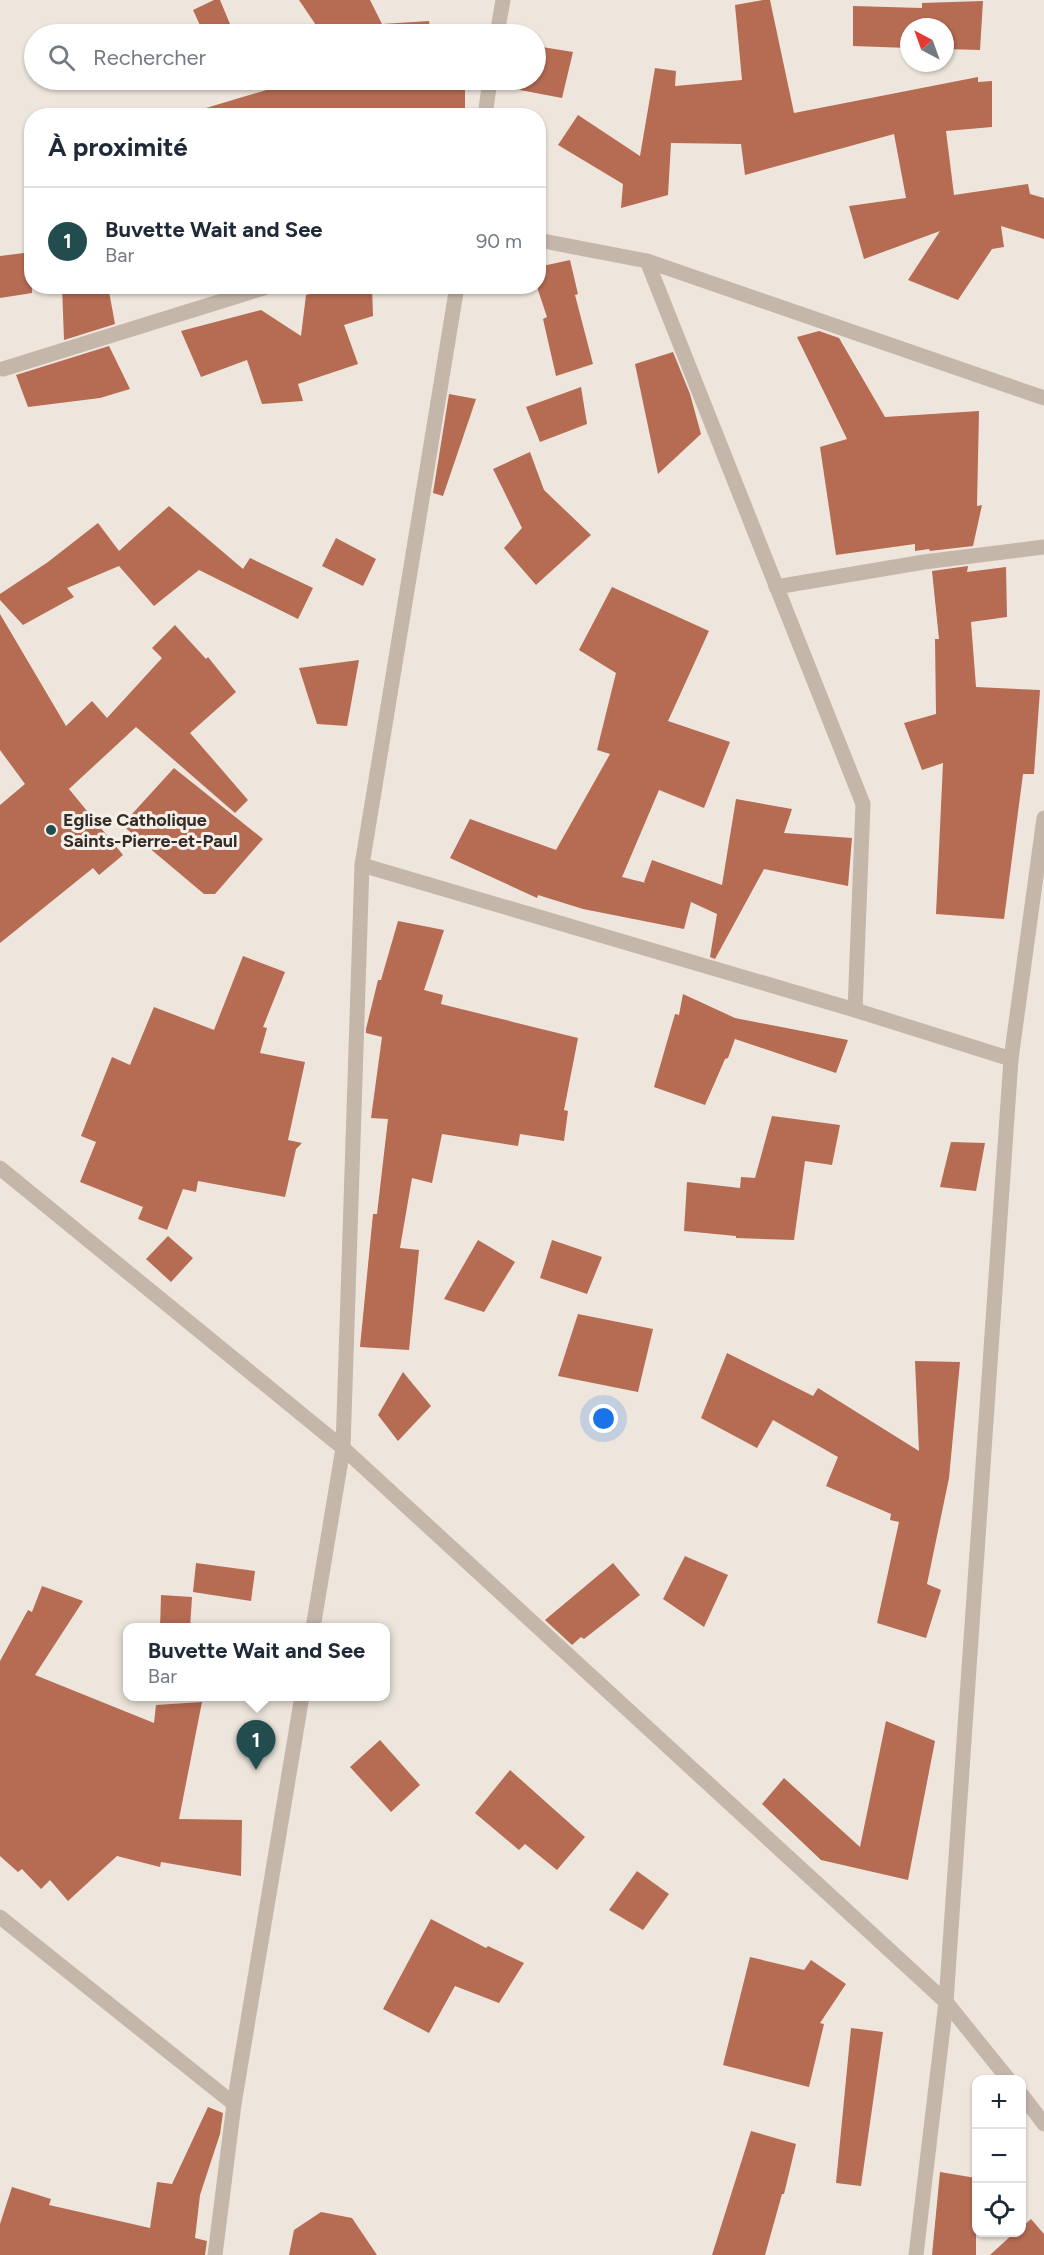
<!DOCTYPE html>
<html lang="fr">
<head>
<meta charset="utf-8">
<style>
  :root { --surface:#fff; --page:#f2f2f3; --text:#1f2937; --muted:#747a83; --line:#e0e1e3; --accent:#234c4f }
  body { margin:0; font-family:Figtree,sans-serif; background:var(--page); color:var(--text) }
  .controls { position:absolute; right:18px; bottom:18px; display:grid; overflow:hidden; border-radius:12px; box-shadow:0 2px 4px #0004 }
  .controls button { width:54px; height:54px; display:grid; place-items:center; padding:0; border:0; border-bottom:2px solid var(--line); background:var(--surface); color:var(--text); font:30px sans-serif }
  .compass { position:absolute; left:900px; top:18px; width:54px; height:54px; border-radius:50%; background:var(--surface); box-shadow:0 2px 4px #0004; rotate:319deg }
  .you { position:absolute; left:604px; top:1419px; width:21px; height:21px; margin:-15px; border:4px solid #fff; border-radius:50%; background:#1a73e8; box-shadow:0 0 0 9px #1a73e833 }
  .badge { display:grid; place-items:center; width:39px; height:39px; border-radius:50%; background:var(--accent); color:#fff; font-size:20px; font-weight:700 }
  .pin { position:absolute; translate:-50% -50px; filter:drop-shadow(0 2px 3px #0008) }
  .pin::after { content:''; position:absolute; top:32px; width:21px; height:18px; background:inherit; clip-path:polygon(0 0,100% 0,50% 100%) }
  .popup { position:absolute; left:123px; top:1623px; width:267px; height:78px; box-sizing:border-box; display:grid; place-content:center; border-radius:12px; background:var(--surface); filter:drop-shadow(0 2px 4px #0005); font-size:20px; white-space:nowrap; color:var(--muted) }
  .popup b { font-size:22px; color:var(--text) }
  .popup::after { content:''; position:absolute; left:50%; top:100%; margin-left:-12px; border:12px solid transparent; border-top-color:var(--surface) }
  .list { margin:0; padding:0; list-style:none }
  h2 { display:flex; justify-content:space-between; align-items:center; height:78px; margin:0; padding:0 24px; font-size:26px }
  h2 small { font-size:20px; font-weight:400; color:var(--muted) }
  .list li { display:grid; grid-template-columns:39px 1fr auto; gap:18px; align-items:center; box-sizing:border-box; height:108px; padding:0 24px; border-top:2px solid var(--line) }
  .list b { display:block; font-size:22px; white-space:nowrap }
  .list p { margin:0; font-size:20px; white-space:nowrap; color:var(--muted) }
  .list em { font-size:20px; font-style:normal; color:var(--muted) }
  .icon { flex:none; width:33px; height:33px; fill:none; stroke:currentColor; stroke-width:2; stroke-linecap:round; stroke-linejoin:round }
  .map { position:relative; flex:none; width:1044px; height:2255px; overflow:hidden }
  .search { position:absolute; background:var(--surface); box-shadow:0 2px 4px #0004; left:24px; top:24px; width:522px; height:66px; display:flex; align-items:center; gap:15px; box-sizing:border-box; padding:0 21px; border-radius:33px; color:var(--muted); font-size:22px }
  .panel { position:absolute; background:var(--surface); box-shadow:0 2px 4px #0004; left:24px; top:108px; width:522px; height:186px; border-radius:24px }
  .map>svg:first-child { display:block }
  .building { fill:#b66b53 }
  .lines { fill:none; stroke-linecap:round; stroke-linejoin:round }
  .street { stroke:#c5b6aa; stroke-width:15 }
  .poi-dot { fill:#234c4f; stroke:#f7f0e8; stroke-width:2 }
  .labels { text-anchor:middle; stroke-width:6; stroke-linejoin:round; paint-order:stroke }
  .poi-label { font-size:18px; font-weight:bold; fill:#332c28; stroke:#f7f0e8; text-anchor:start }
</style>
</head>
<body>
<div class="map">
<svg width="1044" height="2255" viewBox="0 0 1044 2255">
  <rect width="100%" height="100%" fill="#eee6dc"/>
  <!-- building -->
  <g class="building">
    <path d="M214 0H220L230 24 204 34 193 10Z"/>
    <path d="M299 0H370L382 24 429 21 430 29 463 34H322Z"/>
    <path d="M763 0H770L794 113 978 77V82L992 81V127L946 131 954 195 1028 184 1030 194 1044 198V239L1001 226 1004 247 992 249 958 300 908 280 940 231 864 259 849 206 906 198 894 134 745 175 741 144 671 143 668 195 621 208 623 184 558 145 578 115 640 156 655 68 676 71 675 86 742 80 735 5Z"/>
    <path d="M983 1 980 50 945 49V27H909V48L853 46V6L922 8V3Z"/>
    <path d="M536 46 573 52 562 98 499 86 500 80H536Z"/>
    <path d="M300 80H480V83L465 80V116H207L206 108Z"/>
    <path d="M32 252V293L0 298V256Z"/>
    <path d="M570 260 578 294 575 295 593 364 556 376 543 319 547 317 538 290V267Z"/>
    <path d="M62 286H108L115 324 64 340Z"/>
    <path d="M337 286H372L373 316 344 325 358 364 298 384 303 401 262 404 247 360 201 377 181 331 261 310 301 336 306 295Z"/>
    <path d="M819 331 839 338 885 417 979 411 977 506 982 505 973 546 930 551 929 549 915 551V544L836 555 820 447 847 439 797 337Z"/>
    <path d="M109 346 130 389 100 398 28 407 16 375Z"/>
    <path d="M673 352 690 394 701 434 658 474 635 364Z"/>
    <path d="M581 387 587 424 540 442 526 407Z"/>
    <path d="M449 394 476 399 443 496 433 493Z"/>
    <path d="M530 452 544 490 591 535 536 585 504 548 522 528 493 469Z"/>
    <path d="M169 506 243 569 250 558 313 588 298 619 199 570 154 606 119 566 67 588 74 597 23 625 0 600V594L48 562 98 523 119 551Z"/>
    <path d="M336 538 376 559 363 586 322 566Z"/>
    <path d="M968 566 967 572 1006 567 1007 617 971 622 976 687 1040 690 1034 774H1023L1004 919 936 914 943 763 922 770 904 723 936 714 935 639H939L932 571Z"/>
    <path d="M612 587 709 631 668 721 730 742 704 808 659 790 622 877 646 883 644 882 652 860 722 885 736 799 792 809 784 833 852 838 848 886 764 869 715 959 710 957 717 914 691 902 684 929 583 909 538 895 537 898 450 858 470 819 556 850 610 754 597 750 616 673 579 650Z"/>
    <path d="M0 614 66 726 92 701 107 718 162 658 152 648 175 625 206 659 208 657 236 692 190 733 248 800 235 813 136 727 69 789 123 855 99 875 93 868 0 943V805L25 784 0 750Z"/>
    <path d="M359 660 347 726 317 724 299 668Z"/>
    <path d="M174 768 263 839 215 894H204L122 825Z"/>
    <path d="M398 921 444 930 424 990 443 995 441 1004 578 1038 564 1110 568 1111 564 1141 520 1134 518 1146 442 1134 432 1183 412 1178 400 1248 419 1250 409 1350 360 1347 373 1214H377L388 1119 371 1118 382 1037 366 1033V1029L378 980H381Z"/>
    <path d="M243 956 285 972 263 1027 267 1028 260 1053 305 1062 288 1140 302 1143 296 1149 285 1197 198 1181 196 1192 183 1189 167 1230 138 1219 143 1207 80 1182 96 1142 81 1136 112 1057 130 1065 154 1007 214 1030Z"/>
    <path d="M683 994 735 1018 848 1040 836 1073 735 1039 728 1058 725 1059 705 1105 654 1087 675 1014 679 1015Z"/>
    <path d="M772 1116 840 1125 832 1165 805 1161 794 1240 736 1238V1236L684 1231 687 1182 740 1188 741 1177 755 1178Z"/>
    <path d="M951 1142 985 1143 976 1191 940 1187Z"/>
    <path d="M168 1236 193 1258 171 1282 146 1259Z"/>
    <path d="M478 1240 515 1262 484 1312 444 1299Z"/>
    <path d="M552 1240 602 1257 587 1294 540 1278Z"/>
    <path d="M578 1314 653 1329 638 1392 558 1376Z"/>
    <path d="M727 1353 813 1396 818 1388 919 1451 915 1361 960 1362 949 1478 927 1584 941 1590 926 1638 877 1623 899 1522 890 1520 891 1514 826 1486 838 1457 773 1420 757 1448 701 1418Z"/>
    <path d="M403 1372 431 1406 398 1441 378 1415Z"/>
    <path d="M685 1556 728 1575 704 1627 663 1599Z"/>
    <path d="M196 1563 255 1571 251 1601 193 1592Z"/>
    <path d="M613 1563 640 1595 584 1639 581 1637 572 1645 545 1620Z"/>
    <path d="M42 1586 83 1601 35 1675 154 1723 156 1705 202 1702 179 1819 242 1820 241 1876 161 1862 160 1867 117 1856 68 1901 50 1880 41 1889 22 1869 18 1872 0 1856V1661L28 1610 32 1612Z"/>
    <path d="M161 1595 192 1597 190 1628H160Z"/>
    <path d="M886 1721 935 1741 908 1880 821 1860 762 1804 784 1778 860 1847Z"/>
    <path d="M380 1740 420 1785 391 1812 350 1767Z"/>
    <path d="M510 1770 585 1837 557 1870 525 1844 519 1850 475 1813Z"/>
    <path d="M637 1871 669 1894 643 1930 609 1910Z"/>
    <path d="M431 1919 486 1948 488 1946 524 1963 499 2003 455 1986 429 2033 383 2009Z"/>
    <path d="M750 1957 804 1970 811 1960 846 1984 820 2023 824 2024 809 2087 723 2065Z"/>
    <path d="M851 2028 883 2032 861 2186 836 2183Z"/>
    <path d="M208 2107 223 2113 220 2134 200 2195 195 2238 207 2241 205 2255H0V2224L12 2187 51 2199 49 2205 150 2228 157 2182 172 2184Z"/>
    <path d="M751 2131 796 2144 784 2194H782L765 2255H712Z"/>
    <path d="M940 2172 976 2178V2255H932Z"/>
    <path d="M321 2212 352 2218 377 2255H289L294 2230Z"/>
    <path d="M1031 2219 1044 2234V2255H990L1015 2232H1022V2227Z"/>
  </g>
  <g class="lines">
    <!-- street -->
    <g class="street">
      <path d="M497 34 503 0"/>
      <path d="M485 116 490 80"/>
      <path d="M538 240 647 261 1044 398"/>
      <path d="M647 261 863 804 855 1010"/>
      <path d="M3 369 270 286"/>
      <path d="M776 587 924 562 1044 547"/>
      <path d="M362 865 855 1010 1011 1059"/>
      <path d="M0 1168 343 1448 946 2002 1009 2080"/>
      <path d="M313 1628 343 1448 362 865 457 286"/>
      <path d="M0 1917 234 2104 215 2255"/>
      <path d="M1022 2095 1044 2124"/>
      <path d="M234 2104 302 1696"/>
      <path d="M916 2255 946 2002 1011 1059 1044 818"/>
    </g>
  </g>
  <!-- markers -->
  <circle class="poi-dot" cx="51" cy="830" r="6"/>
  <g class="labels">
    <!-- poi labels -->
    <g class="poi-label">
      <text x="63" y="826">Eglise Catholique<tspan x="63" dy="21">Saints-Pierre-et-Paul</tspan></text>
    </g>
  </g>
</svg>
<div class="controls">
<button>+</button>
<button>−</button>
<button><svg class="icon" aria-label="locate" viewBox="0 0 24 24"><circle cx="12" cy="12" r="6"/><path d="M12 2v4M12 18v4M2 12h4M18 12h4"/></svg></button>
</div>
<svg class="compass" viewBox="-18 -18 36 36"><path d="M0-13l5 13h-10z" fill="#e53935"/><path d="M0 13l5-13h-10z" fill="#747a83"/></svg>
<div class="you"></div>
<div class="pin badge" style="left:256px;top:1770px">1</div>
<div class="popup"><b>Buvette Wait and See</b>Bar</div>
<div class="search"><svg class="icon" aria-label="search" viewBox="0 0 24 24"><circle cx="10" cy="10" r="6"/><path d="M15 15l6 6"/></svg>Rechercher</div>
<section class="panel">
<h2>À proximité<small></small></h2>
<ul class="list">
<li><span class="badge">1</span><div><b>Buvette Wait and See</b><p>Bar</p></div><em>90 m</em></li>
</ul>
</section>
</div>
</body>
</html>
